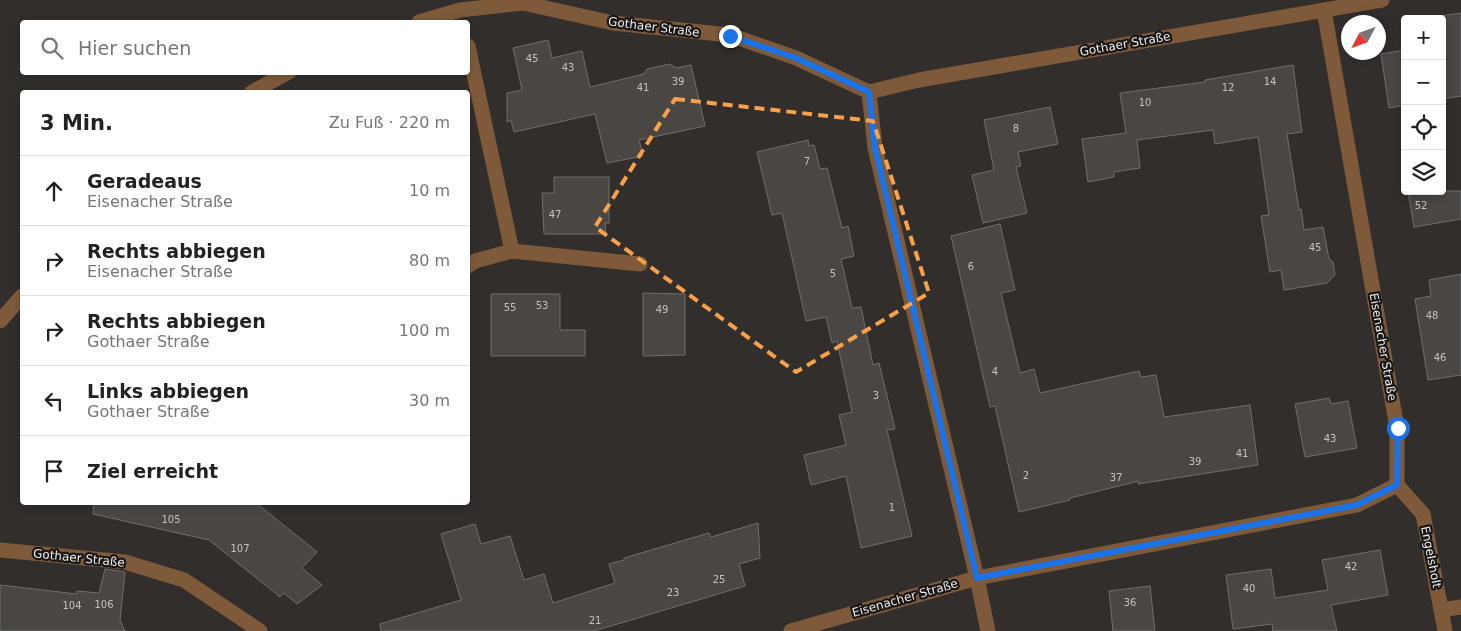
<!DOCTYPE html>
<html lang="de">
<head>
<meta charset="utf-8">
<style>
  :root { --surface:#fff; --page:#f2f2f2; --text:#222; --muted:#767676; --line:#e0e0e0 }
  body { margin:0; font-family:"DejaVu Sans",sans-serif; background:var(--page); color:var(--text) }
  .controls { position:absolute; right:15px; top:15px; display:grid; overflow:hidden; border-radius:5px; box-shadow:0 2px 8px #0003 }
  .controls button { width:45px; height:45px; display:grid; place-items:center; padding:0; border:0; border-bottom:1px solid var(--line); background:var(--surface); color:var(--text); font:25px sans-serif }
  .compass { position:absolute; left:1341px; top:15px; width:45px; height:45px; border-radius:50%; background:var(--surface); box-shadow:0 2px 8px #0003; rotate:229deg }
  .stop { position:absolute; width:15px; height:15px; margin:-11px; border:4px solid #1a73e8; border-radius:50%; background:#fff }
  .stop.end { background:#1a73e8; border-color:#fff; box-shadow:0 1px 5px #0008 }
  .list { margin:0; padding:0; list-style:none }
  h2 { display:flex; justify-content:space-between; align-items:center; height:65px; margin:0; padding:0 20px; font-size:21px }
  h2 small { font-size:16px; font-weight:400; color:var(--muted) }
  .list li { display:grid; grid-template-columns:32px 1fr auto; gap:15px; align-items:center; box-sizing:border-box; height:70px; padding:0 20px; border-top:1px solid var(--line) }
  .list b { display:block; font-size:19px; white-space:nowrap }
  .list p { margin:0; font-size:16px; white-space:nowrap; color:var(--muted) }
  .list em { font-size:16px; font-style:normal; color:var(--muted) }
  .icon { flex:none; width:28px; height:28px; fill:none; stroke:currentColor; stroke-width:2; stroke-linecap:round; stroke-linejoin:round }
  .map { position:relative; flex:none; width:1461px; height:631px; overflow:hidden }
  .search { position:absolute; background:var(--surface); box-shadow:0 2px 8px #0003; left:20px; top:20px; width:450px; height:55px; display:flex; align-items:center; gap:12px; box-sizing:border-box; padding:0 18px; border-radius:5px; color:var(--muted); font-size:19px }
  .panel { position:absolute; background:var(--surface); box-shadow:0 2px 8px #0003; left:20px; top:90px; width:450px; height:415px; border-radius:5px }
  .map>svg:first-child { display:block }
  .building { fill:#494644; stroke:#716e6c }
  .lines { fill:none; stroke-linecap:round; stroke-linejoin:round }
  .lane { stroke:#7e5a3a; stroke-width:15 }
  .street { stroke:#7e5a3a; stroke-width:15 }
  .route { stroke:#1a73e8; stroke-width:6 }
  .marked { fill:none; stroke:#f8a14a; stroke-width:4; stroke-dasharray:10 6; stroke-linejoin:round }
  .labels { text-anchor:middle; stroke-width:4.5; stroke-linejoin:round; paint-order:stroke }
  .number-label { font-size:10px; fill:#c5c2c1 }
  .street-label { font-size:12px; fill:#eeeceb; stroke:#181716 }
</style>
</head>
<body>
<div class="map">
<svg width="1461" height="631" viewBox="0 0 1461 631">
  <rect width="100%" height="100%" fill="#312e2c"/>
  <!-- building -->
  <g class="building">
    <path d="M1461 13V96L1442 99V19H1432V17Z"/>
    <path d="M548 40 552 58 582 51 590 87 644 74 647 69 670 64 676 68 691 65 705 126 639 140 643 156 607 163 595 114 514 132 511 120 507 122V93L522 90 513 48Z"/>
    <path d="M1405 50V105L1389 108 1381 54Z"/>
    <path d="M1293 65 1302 132 1287 134 1299 210 1301 209 1304 230 1323 227 1329 259 1333 262 1335 275 1327 283 1284 290 1281 270 1270 272 1261 216 1269 215 1258 137 1215 144 1213 130 1137 140 1140 168 1114 172V177L1088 182 1082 139 1126 133 1120 93 1205 82V80Z"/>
    <path d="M1050 107 1058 144 1018 152 1021 166 1016 167 1027 213 983 223 972 175 994 170 984 120Z"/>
    <path d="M808 140 809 146 814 145 820 169 827 168 842 228 848 226 854 256 841 259 852 308 861 307 873 365 879 363 895 429 887 430 912 536 861 548 846 476 811 485 804 455 846 445 839 415 852 412 837 341 832 343 826 317 806 321 782 213 772 215 757 152Z"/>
    <path d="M554 177H609V223H605L606 234H544L542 193H554Z"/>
    <path d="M1408 191H1461V219L1414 227Z"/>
    <path d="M1000 224 1015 290 1001 293 1020 373 1034 369 1040 393 1139 371 1141 377 1156 375 1164 417 1250 405 1258 465 1138 484 1139 481 1070 498V500L1019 512 995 406 990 407 951 236Z"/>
    <path d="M1461 274V375L1428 380 1415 299 1431 296 1429 280Z"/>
    <path d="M643 293 685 294V355L643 356Z"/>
    <path d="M491 294H560V330H585V356H491Z"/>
    <path d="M1329 398 1331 404 1348 401 1357 448 1305 457 1295 404Z"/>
    <path d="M94 502H255L317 552 302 568 322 585 297 604 284 593 280 597 209 540 93 514Z"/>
    <path d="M758 523 760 558 739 564 745 586 594 631H381L380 624 461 600 441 534 475 524 481 544 510 536 524 580 544 574 553 603 615 583 609 564 624 560V558L709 533 711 537Z"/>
    <path d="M1380 550 1388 595 1331 605 1337 631H1273L1272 624 1233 629 1226 575 1271 569 1275 598 1328 590 1322 560Z"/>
    <path d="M105 569 125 572 120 620 125 631H0V585L77 594V591L99 593Z"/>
    <path d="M1150 586 1155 631H1113L1109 591Z"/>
  </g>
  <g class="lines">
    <!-- lane -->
    <g class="lane">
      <path d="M977 578 988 631"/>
      <path d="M1441 610 1461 607"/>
    </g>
    <!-- street -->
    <g class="street">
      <path d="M419 22 460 10 523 3 613 23 730 35 796 58 869 92"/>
      <path d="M468 46 512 251 475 261 468 266"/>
      <path d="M252 92 289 72"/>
      <path d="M512 251 640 264"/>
      <path d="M0 321 22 296"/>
      <path d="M1397 485 1423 514 1445 631"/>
      <path d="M0 550 125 562 184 580 260 631"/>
      <path d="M977 578 875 148 869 92 919 80 1382 0"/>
      <path d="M791 631 977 578 1357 505 1397 485V428L1324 10"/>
    </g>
  </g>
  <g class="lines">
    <!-- route -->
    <path class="route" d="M730 36 796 58 869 92 875 148 977 578 1357 505 1397 485 1398 428"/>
  </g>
  <!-- marked area -->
  <path class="marked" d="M675 99 873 121 929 293 796 372 595 227Z"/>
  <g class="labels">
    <!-- number labels -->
    <g class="number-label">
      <text x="532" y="62">45</text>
      <text x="568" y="71">43</text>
      <text x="678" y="85">39</text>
      <text x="1270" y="85">14</text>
      <text x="643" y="91">41</text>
      <text x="1228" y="91">12</text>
      <text x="1145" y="106">10</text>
      <text x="1016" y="132">8</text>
      <text x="807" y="165">7</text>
      <text x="1421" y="209">52</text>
      <text x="555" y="218">47</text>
      <text x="1315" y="251">45</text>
      <text x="971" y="270">6</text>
      <text x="833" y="277">5</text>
      <text x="542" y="309">53</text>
      <text x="510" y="311">55</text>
      <text x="662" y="313">49</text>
      <text x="1432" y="319">48</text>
      <text x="1440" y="361">46</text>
      <text x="995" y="375">4</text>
      <text x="876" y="399">3</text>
      <text x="1330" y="442">43</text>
      <text x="1242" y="457">41</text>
      <text x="1195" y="465">39</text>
      <text x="1026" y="479">2</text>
      <text x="1116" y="481">37</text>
      <text x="892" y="511">1</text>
      <text x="171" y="523">105</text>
      <text x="240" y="552">107</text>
      <text x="1351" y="570">42</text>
      <text x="719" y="583">25</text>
      <text x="1249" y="592">40</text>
      <text x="673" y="596">23</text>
      <text x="1130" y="606">36</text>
      <text x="104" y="608">106</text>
      <text x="72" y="609">104</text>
      <text x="595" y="624">21</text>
    </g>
    <!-- street labels -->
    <g class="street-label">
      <text transform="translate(654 27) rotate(7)" y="4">Gothaer Straße</text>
      <text transform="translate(1125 44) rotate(-10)" y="4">Gothaer Straße</text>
      <text transform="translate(1383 347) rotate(80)" y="4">Eisenacher Straße</text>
      <text transform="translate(1431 557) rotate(79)" y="4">Engelsholt</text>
      <text transform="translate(79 558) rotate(6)" y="4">Gothaer Straße</text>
      <text transform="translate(905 598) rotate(-16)" y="4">Eisenacher Straße</text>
    </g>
  </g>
</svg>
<div class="controls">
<button>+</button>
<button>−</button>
<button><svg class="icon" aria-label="locate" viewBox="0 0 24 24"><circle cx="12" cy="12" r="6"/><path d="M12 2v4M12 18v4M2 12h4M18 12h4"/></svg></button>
<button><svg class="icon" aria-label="layers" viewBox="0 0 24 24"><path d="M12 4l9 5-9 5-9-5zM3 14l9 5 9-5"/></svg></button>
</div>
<svg class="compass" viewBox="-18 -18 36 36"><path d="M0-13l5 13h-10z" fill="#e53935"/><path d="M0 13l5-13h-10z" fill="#767676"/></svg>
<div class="stop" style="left:1398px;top:428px"></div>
<div class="stop end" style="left:730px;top:36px"></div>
<div class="search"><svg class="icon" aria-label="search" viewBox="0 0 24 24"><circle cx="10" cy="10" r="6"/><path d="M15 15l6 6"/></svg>Hier suchen</div>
<section class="panel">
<h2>3 Min.<small>Zu Fuß · 220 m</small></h2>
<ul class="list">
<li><svg class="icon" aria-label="ahead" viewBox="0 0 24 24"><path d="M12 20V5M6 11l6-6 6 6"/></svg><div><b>Geradeaus</b><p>Eisenacher Straße</p></div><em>10 m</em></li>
<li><svg class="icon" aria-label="right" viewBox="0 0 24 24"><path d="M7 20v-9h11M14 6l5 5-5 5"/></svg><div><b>Rechts abbiegen</b><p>Eisenacher Straße</p></div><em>80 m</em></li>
<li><svg class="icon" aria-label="right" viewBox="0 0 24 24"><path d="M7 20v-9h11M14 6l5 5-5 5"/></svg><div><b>Rechts abbiegen</b><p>Gothaer Straße</p></div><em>100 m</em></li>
<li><svg class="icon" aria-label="left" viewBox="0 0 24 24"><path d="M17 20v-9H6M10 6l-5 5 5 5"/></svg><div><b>Links abbiegen</b><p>Gothaer Straße</p></div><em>30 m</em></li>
<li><svg class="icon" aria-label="arrive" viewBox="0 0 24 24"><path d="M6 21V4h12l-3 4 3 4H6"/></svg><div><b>Ziel erreicht</b></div></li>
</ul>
</section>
</div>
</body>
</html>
